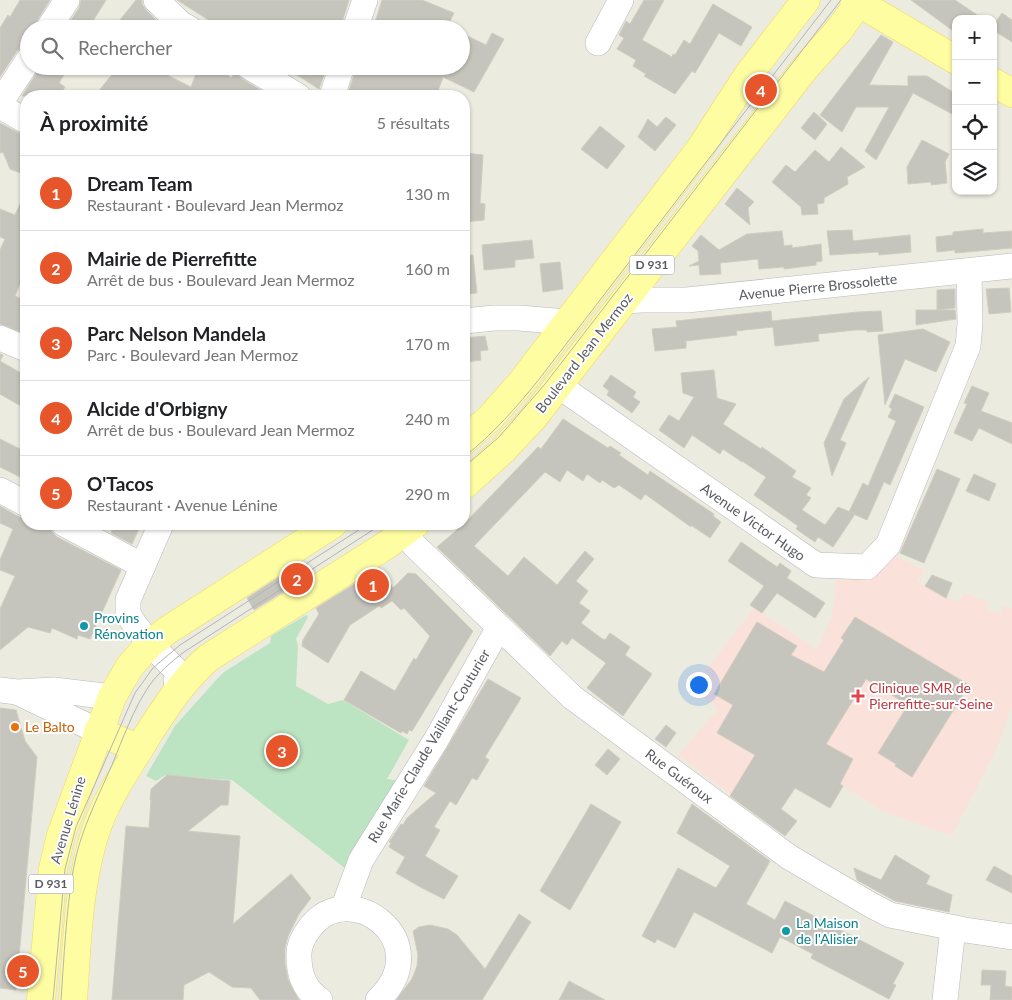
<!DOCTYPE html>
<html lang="fr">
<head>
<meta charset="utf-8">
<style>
  :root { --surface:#fff; --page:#f2f2f2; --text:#202124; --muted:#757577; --line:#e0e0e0; --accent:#e7562a }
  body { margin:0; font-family:Lato,sans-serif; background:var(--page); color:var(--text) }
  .controls { position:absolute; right:15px; top:15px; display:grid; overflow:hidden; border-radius:10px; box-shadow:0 1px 4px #0004 }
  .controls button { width:45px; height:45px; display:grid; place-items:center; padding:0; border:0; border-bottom:1px solid var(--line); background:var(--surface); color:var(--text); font:25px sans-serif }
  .you { position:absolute; left:698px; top:684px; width:18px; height:18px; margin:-12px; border:4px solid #fff; border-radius:50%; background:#1a73e8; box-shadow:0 0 0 8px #1a73e833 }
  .badge { display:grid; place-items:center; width:32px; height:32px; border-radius:50%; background:var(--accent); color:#fff; font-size:16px; font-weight:700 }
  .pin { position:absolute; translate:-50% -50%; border:2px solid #fff; box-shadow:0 1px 5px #0006 }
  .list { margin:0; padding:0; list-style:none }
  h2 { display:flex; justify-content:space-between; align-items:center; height:65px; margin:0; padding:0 20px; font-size:21px }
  h2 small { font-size:16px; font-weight:400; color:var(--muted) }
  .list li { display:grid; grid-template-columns:32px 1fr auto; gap:15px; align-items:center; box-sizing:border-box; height:75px; padding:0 20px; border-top:1px solid var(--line) }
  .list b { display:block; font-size:19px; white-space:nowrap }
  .list p { margin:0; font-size:16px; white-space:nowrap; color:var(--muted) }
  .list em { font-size:16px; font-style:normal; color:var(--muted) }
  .icon { flex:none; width:28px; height:28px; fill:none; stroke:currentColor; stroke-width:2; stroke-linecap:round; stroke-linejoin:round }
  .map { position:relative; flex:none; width:1012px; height:1000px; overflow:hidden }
  .search { position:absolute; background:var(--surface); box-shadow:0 1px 4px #0004; left:20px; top:20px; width:450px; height:55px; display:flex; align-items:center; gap:12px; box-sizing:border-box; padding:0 18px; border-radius:28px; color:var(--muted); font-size:19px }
  .panel { position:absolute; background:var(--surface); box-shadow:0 1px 4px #0004; left:20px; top:90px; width:450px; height:440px; border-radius:20px }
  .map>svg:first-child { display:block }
  .medical { fill:#fae2da }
  .green { fill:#bce4c2 }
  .building { fill:#c6c5bd; stroke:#d0cdbe }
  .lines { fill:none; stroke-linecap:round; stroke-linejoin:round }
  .minor-casing { stroke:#b8b9bf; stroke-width:26 }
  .major-casing { stroke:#f0dc55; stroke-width:29 }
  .minor { stroke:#fff; stroke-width:25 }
  .major { stroke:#fefda2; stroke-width:28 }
  .tram { stroke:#b3b4b4; stroke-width:1 }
  .culture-dot { fill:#0f9aa8; stroke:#fff; stroke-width:2 }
  .health-dot { fill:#e0444e; stroke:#fff; stroke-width:2 }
  .food-dot { fill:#e8710a; stroke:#fff; stroke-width:2 }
  .labels { text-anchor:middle; stroke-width:4; stroke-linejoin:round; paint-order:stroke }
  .shield { fill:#fff; stroke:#8b8c90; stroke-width:1 }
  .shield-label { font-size:12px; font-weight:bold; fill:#595b61 }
  .street-label { font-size:14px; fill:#595b61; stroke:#fff }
  .culture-label { font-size:14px; fill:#0d838f; stroke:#fff; text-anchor:start }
  .health-label { font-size:14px; fill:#be3a42; stroke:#fff; text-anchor:start }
  .food-label { font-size:14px; fill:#c56008; stroke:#fff; text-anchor:start }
</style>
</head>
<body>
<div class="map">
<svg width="1012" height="1000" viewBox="0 0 1012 1000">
  <rect width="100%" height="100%" fill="#ecebe0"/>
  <!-- medical -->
  <path class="medical" d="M888 553 925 570 917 581 938 594 958 602 964 593 989 602 987 609 1000 613 1003 606 1012 608V706L997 748 952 836 882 811 843 786 763 742 731 795 678 755 718 709 693 687 754 608 817 649 832 616 837 577 848 580 876 568Z"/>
  <!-- green -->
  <path class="green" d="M306 615 308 617 296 639 298 646 296 686 328 704 343 700 409 740 387 779 400 781 346 869 232 780 165 775 156 781 146 776 175 726 217 679 224 672 270 643 271 636Z"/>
  <!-- building -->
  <g class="building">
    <path d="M20 0H50L32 29H29V37L23 46 17 51 0 77V28L8 15 10 17Z"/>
    <path d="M81 0H106L88 29H65L79 8Z"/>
    <path d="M136 0H142V4L146 10 165 29H129L120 20Z"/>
    <path d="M177 0H349L340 29H223Z"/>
    <path d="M382 0H422L454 13 446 29H425L408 21 405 29H373Z"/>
    <path d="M644 0H664L642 40 672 57 673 54 675 55 684 40 690 44 713 4 752 27 741 46 719 33 695 73 692 71 675 94 644 76 646 74 633 66 636 60 617 49 624 38 619 35 626 21 630 24Z"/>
    <path d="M911 0H955L983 19H956V33Z"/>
    <path d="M1002 13 1012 20V42L993 30V26Z"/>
    <path d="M461 33 486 45 492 33 504 39 474 92 443 77 436 96H347L357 66H461Z"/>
    <path d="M881 35 893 42 869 85 908 86V76H927L956 94V116L913 93 876 160 865 151 889 107H856L842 132 820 115Z"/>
    <path d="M41 66H69L59 83 65 87 59 96H22Z"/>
    <path d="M121 66H149L191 87 199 66H218L231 78 235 73 241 78 270 96H95L109 78Z"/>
    <path d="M283 66H327L319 89Z"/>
    <path d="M814 112 827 124 815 140 801 128Z"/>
    <path d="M666 117 676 125 655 151 638 137 648 119 657 127Z"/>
    <path d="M0 123 19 133 26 135V175L10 169 3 152 0 153Z"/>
    <path d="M600 126 625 146 607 169 581 149Z"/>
    <path d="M922 140 949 154 945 162 947 183 931 185V182L908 184 907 167Z"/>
    <path d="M841 147 865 167 847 177 848 184 824 198V203L817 204 818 214 802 215 801 207 772 182 786 165 795 172 815 150 829 162Z"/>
    <path d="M465 153 483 155 480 203 485 204 484 220 464 222V159Z"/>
    <path d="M737 188 754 202 748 208 750 225 725 204Z"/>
    <path d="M26 191V270L15 296 26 301V334L0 324V250L5 239 0 237V209L15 215Z"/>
    <path d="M983 229V233L1012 231V248L955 253V250L937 252 936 237 953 235V232Z"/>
    <path d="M852 230 853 241 910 235 911 252 879 255 878 252 830 255 827 231Z"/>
    <path d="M782 231 784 246 792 245V248L821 244 822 261 816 262V265L784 269V267L759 269 758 259 720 263 721 274 700 275 699 265 689 266 699 261 698 251 692 246 701 235 719 250 747 234Z"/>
    <path d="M532 240 534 258 515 260V267L484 270 482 245Z"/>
    <path d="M464 255H473L477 293 464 294Z"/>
    <path d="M560 262 563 289 543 292 540 264Z"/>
    <path d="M1009 288 1011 312 989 314 986 289Z"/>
    <path d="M955 289V308L937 310V290Z"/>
    <path d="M916 310H955L956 319 916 325Z"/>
    <path d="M771 311 772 321 858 312 881 311 883 331 867 332V330H855L818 334 819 341 775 346 773 327 736 331 737 335 686 341V348L655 351 652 329 677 327 676 321Z"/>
    <path d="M923 329 950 342 936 372 905 359 885 405 878 335Z"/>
    <path d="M485 336 488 350 480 351 481 360 466 362 465 356H464V338Z"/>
    <path d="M0 354 3 355 0 361 26 376V409L0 394Z"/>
    <path d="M714 370 717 398 736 404 723 424 761 449 762 447 796 471 792 477 811 488 806 495 811 498 802 510 825 525 838 507 855 514 833 547 818 537 815 542 796 529 798 526 754 495 766 477 742 461V462L723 449 720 454 692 435 684 448 659 430 669 415 679 421 694 397 683 393 681 373Z"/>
    <path d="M611 375 636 392 633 397 640 402 632 413 607 395 609 391 603 386Z"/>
    <path d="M869 377 840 440 846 443 832 476 824 443 844 399Z"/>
    <path d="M972 386 989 393 981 411 1012 423V444L979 428 972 441 954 433 967 404 964 403Z"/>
    <path d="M895 394 924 407 890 485 884 482 867 520 849 512 863 483 868 486 896 421 888 417 892 409 889 407Z"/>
    <path d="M563 419 608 448 610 446 621 453 619 455 648 475 650 471 714 514 713 516 721 522 710 538 691 525V527L645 494 641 500 619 485 614 488 602 480 600 483 587 474 583 481 567 470 560 482 545 472 474 546 508 576 524 557 557 585 585 551 594 559 576 581 588 591 579 603 590 611 581 623 601 638 605 640 610 633 630 647 625 655 652 674 623 716 587 688 606 663 572 638 567 645 562 641 550 656 437 547 464 524 538 447 541 449Z"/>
    <path d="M0 439 26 452V480L0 467Z"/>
    <path d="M937 469 960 479 924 563 900 553Z"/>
    <path d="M974 474 996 484 989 501 966 491Z"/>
    <path d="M0 506 19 517 26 518V524H47L50 526 52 532 57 537 121 570 90 639 78 635 77 639 52 628 50 633 28 627 0 650V609L15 576 0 570V560L13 529 0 523Z"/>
    <path d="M120 524H141L132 544 111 533 113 528 117 530Z"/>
    <path d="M741 542 777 567 780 563 791 571 787 578 825 603 815 618 777 593 762 613 750 605 764 586 728 561Z"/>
    <path d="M380 568 393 588 408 573 416 574 473 631 412 731 409 730 407 734 402 731 401 733 344 700 361 671 395 691 414 658 416 660 430 636 404 608 401 610 392 601 381 608 379 606 350 625 328 663 302 646 303 640 319 614 316 608Z"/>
    <path d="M932 575 952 583 946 598 925 586Z"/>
    <path d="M279 577 286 590 254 610 247 598Z"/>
    <path d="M855 617 969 685 912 777 895 766 896 764 878 753 908 705 866 679 826 744 853 759 840 784 843 786 830 808 795 788 781 809 797 821 785 836 730 796 755 755 717 733 733 705 714 694 757 622 797 646 791 655 824 672 844 640 841 638Z"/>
    <path d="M488 679 521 698 485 757 489 760 477 780 472 778 456 805 450 801 434 827 440 830 425 856 458 876 444 899 422 888 396 873 405 857 389 847 391 843 389 842 401 824 403 825 407 818 436 793 424 786Z"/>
    <path d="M0 708 16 710 25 741 37 757 16 990 0 988Z"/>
    <path d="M666 725 676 733 666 747 655 739Z"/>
    <path d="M608 749 620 759 607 775 595 765Z"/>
    <path d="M167 775 230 781 228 805H221L188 831 240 836 233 924 291 874 311 898 299 914 288 936 285 948V964L288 979 299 1000H260L251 988 232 987 209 972 184 985 183 1000H112L126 826 149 828 151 800H150L151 789Z"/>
    <path d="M591 804 621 822 570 910 540 891Z"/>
    <path d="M692 804 770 861 746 904 775 920 785 901 904 963 893 984 896 985 889 999 811 958 813 954 780 937 772 953 694 912 675 948 657 939 655 943 642 936 678 868 716 888 730 866 677 833Z"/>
    <path d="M895 855 930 876 926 884 952 895 949 912 895 901 857 880 854 868 881 880Z"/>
    <path d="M994 866 1012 876V893L986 880Z"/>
    <path d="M519 914 531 922 482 1000H396L412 979 417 966 418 955 413 931 419 927 430 925 448 929 457 935 485 969Z"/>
    <path d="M982 970 1006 971 1005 986 1012 987V1000H990L991 985H981Z"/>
    <path d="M569 981 605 1000H559Z"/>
  </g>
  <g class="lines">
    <defs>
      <g id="minor">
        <path d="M156 0 180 23 190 29"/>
        <path d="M48 29 67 0"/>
        <path d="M355 29 365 0"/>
        <path d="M598 43 621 0"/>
        <path d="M248 66 298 96"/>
        <path d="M332 96 342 66"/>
        <path d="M0 103 29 59"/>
        <path d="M0 106 26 121"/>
        <path d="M623 301 642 300H687L1012 266"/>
        <path d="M464 321 494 318H519L567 322"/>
        <path d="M0 338 26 349"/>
        <path d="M559 386 816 565 867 567 888 545 968 346 970 324 969 271"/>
        <path d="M0 490 26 504"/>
        <path d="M64 524 143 566"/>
        <path d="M161 524 128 600V614L135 625 150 644 177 671 176 693"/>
        <path d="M401 524 414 545 572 697 789 857 871 905 890 915 965 930 1012 937"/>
        <path d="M0 690 17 692 54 690 112 697"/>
        <path d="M19 693 98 731"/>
        <path d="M343 909 361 860 436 740 499 627"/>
        <path d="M320 1000C305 990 299 974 299 957 298 947 303 937 309 929 349 874 439 942 378 1000"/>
        <path d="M945 1000 953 928"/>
      </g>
      <g id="major">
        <path d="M854 0 956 60"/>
        <path d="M993 82 1012 93"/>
        <path d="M464 441 490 418 521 383 700 149 748 75 806 0"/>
        <path d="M464 485 503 450 533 418 805 68 839 30 861 0"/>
        <path d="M98 731 139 749"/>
        <path d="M41 1000 53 869 61 835 112 697 130 666 150 644 168 630 333 524"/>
        <path d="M73 1000C77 943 78 885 96 830 107 797 129 766 147 736 165 708 183 680 208 658L385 546 415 524"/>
      </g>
    </defs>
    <!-- minor casing -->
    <use href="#minor" class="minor-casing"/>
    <!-- major casing -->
    <use href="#major" class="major-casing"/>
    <!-- minor -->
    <use href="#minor" class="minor"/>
    <!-- major -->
    <use href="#major" class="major"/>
    <!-- tram -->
    <g class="tram">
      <path d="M464 457C493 434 517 407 540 378L831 0"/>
      <path d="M464 467 499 437 545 384 841 0"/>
      <path d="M53 1000 65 869 76 827 135 693 153 668 180 645 368 524"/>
      <path d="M61 1000C64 957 66 914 73 871 79 834 97 799 112 765 123 738 133 710 149 686 159 672 171 662 184 652L382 524"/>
    </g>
  </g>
  <!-- markers -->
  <g class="culture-dot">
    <circle cx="84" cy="626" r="5"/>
    <circle cx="786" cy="931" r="5"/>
  </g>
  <path class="health-dot" d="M855.5 688.5h5v5h5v5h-5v5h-5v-5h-5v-5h5z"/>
  <circle class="food-dot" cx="15" cy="727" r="5"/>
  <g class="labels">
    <!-- shield labels -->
    <g class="shield">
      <rect x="629.5" y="255.5" width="45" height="19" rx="4"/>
      <rect x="28.5" y="874.5" width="45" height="19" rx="4"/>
    </g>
    <g class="shield-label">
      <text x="652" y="269">D 931</text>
      <text x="51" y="888">D 931</text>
    </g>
    <!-- street labels -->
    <g class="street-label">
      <text transform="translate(818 287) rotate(-6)" y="5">Avenue Pierre Brossolette</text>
      <text transform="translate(584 353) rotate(-52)" y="5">Boulevard Jean Mermoz</text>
      <text transform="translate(753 522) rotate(35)" y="5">Avenue Victor Hugo</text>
      <text transform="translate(429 746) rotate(-59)" y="5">Rue Marie-Claude Vaillant-Couturier</text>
      <text transform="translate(679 776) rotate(37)" y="5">Rue Guéroux</text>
      <text transform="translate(68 820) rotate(-73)" y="5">Avenue Lénine</text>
    </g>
    <!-- culture labels -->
    <g class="culture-label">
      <text x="94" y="623">Provins<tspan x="94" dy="16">Rénovation</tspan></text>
      <text x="796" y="928">La Maison<tspan x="796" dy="16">de l'Alisier</tspan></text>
    </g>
    <!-- health labels -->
    <g class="health-label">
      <text x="869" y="693">Clinique SMR de<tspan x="869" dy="16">Pierrefitte-sur-Seine</tspan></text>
    </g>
    <!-- food labels -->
    <g class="food-label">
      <text x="25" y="732">Le Balto</text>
    </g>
  </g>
</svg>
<div class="controls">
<button>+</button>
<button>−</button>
<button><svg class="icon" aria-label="locate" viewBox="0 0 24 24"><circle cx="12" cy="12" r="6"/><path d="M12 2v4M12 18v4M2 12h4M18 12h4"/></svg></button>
<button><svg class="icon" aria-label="layers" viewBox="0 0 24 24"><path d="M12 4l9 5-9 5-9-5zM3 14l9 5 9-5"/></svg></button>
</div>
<div class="you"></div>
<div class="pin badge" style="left:373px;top:585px">1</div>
<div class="pin badge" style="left:297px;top:579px">2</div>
<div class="pin badge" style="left:282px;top:751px">3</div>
<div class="pin badge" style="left:761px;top:90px">4</div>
<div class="pin badge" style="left:23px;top:971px">5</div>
<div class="search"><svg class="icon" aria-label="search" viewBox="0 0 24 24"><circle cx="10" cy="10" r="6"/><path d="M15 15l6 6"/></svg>Rechercher</div>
<section class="panel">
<h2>À proximité<small>5 résultats</small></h2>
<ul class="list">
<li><span class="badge">1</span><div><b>Dream Team</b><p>Restaurant · Boulevard Jean Mermoz</p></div><em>130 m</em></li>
<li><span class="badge">2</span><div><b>Mairie de Pierrefitte</b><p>Arrêt de bus · Boulevard Jean Mermoz</p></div><em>160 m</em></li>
<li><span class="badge">3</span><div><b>Parc Nelson Mandela</b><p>Parc · Boulevard Jean Mermoz</p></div><em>170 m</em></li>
<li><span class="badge">4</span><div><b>Alcide d'Orbigny</b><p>Arrêt de bus · Boulevard Jean Mermoz</p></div><em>240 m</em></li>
<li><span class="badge">5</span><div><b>O'Tacos</b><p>Restaurant · Avenue Lénine</p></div><em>290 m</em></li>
</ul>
</section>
</div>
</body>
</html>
